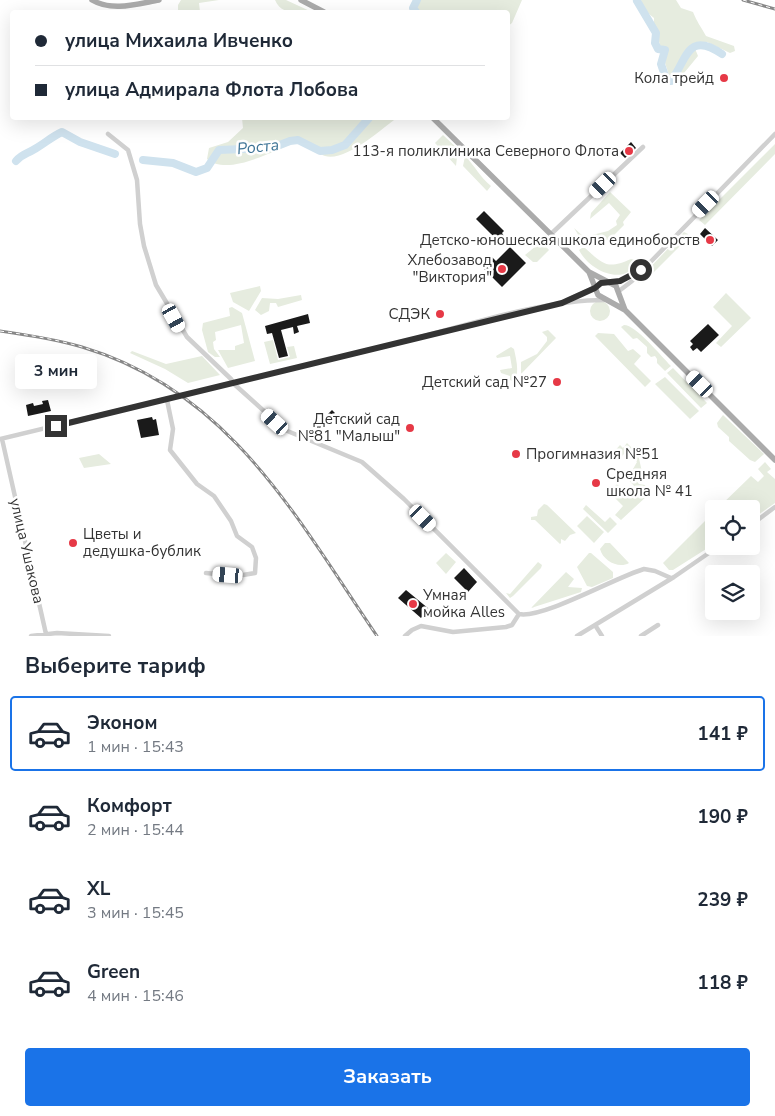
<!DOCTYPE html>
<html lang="ru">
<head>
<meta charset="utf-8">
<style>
	:root { --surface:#fff; --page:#f6f6f7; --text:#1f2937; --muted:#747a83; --line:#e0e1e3; --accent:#1a73e8 }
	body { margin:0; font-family:"Nunito Sans",sans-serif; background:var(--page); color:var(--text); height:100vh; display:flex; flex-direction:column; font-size:19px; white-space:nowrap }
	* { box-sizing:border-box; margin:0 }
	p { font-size:16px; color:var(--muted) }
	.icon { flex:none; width:28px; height:28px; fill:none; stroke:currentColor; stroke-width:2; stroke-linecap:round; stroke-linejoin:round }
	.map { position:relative; height:636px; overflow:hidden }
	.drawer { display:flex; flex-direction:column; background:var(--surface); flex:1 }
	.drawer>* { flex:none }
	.guide { position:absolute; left:10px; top:10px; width:500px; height:110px; border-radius:5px; box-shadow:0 5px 20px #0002; display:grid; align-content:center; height:110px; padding:0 25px; background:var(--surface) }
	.controls { position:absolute; left:705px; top:500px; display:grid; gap:10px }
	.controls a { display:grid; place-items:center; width:55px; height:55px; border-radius:5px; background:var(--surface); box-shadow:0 5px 20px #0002; font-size:25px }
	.end { position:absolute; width:22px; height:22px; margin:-11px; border:6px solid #333; background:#fff; box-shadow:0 0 0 2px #fff }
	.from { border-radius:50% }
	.bubble { position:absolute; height:35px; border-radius:5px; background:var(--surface); box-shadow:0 5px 20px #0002; font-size:16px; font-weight:700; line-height:35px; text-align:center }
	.car { position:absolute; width:15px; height:30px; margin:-15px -8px; border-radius:6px; box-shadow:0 0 4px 1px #0007; background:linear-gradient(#fff 24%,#345 0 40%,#fff 0 76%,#345 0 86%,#fff 0) }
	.guide b { display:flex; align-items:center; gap:18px; height:48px; font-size:19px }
	.guide b+b { border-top:1px solid var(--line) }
	.guide i { width:12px; height:12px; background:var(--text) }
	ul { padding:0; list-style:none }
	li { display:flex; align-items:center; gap:15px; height:75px; margin:0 10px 8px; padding:0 15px; border:2px solid transparent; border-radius:5px }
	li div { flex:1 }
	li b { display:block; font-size:19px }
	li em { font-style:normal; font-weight:700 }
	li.active { border-color:var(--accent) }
	li>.icon { width:45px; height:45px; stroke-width:1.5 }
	h2 { padding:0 25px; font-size:22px; line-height:60px }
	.primary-button { display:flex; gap:10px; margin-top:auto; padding:10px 25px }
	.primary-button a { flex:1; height:58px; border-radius:5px; background:var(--accent); color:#fff; font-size:20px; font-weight:700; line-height:58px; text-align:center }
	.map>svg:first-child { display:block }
</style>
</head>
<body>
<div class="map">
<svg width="775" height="636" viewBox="0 0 775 636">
	<rect width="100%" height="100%" fill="#fff"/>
	<path fill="#e6ecdf" d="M181,0h38l-20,3 1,9h-22v-7z
		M275,0h11l26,12c-14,1 -31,3 -37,-12z
		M421,0h101l-10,23 -4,3v-14h-96z
		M641,0h35l5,8 12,4c4,10 8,15 13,24l28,10 1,5 -5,2 -23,-11h-10l-3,4 4,10 -23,28 -3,-9 -2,3 -5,-15 3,-15 -8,-1 -2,-12 -4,-8v-9l-10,-8z
		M242,118h155c-16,11 -51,44 -72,38 -9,-3 -19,-10 -28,-14 -23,8 -69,35 -90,17l2,-11 19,-6 15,-14z
		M443,135l15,14 -2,17 -21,-23z
		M775,144v10l-70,71 -6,-5z
		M465,156c10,10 15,21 26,30l-4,5 -24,-25z
		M610,192l21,20 -8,10 1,3 -15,15 -27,1 -8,-13 10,9 24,-6 9,-6 -1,-4 4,-6 -11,-12 -19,16 1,-6z
		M684,232l4,2 1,3 -46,46h-5v-3z
		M527,235l9,1 13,14 -12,12h-4l-8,-7 11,-9 -6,-6 -7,3 4,-5z
		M582,248h3c18,16 22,22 46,11l4,1 1,4c-14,23 -48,5 -57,-14z
		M260,286l1,5 -12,20 -16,-9 -3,-9z
		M726,293l25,25 -30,29 -5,-4 16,-17 -19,-19z
		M301,295l1,5 -24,7 -2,-4h-6l-1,8 -8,4 -6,-5 7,-12 16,1z
		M590 311a10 10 0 1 1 20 0a10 10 0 1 1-20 0Z
		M232,307l10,6 13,48 -27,7 -10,-18h17v-4l9,-3 -3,-18 -26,7 1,8 -3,2 1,7 6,8h-5l-7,-5 -6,-22 1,-7 27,-7 -1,-8z
		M624,325c12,0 37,31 47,41l-6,5 -8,-8v-4l-2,-3 -4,1 -4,-4v-6l-10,-9 -4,1 -12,-12z
		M548,330l8,8 -35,36v-12l16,-8 10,-13v-4l-5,-5z
		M598,333l16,1 14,17 5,-2 8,7 -7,8 17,17 -6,6 -50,-51z
		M273,340l5,20 12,-3 -3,-10 7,-1 3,12 -27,6 -6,-22z
		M511,347l3,2c2,10 6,23 0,33l-4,-2v-4l-9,-3 -1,-3 12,-2 -2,-12 -13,2 -1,-2z
		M132,351l34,13 36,-8 18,19 -32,8 -23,-14 -35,-16z
		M673,368l34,35 -6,5 -34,-35z
		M665,377l34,34 -9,8 -35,-35z
		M723,415l41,39 -9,8 -5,-2 -21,-19v-4l-11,-10 -1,-4z
		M627,443l11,11 6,27c-8,-1 -9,-4 -11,-12l4,-7 -10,-11 -8,8 -7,-5 8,-9 3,3z
		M99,454l12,10 -27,4 -5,-10z
		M765,462l6,7 -4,3 8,7v24l-24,17v-11h-34l34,-33 7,6 6,-6 -6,-7z
		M627,470l12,14 6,1 2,11 -26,24 -6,-5 8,-9 -14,-14 8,-8 11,11 8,-7 -13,-14z
		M544,504l3,1 29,28 -6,2 -5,6 -4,-2v4l-1,1 -25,-24h-4v-3l6,-1 1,-6z
		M586,505l19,17 5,-5 7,7 -9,9 -25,-24z
		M714,512v32l-41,26h-4l-6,-7z
		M587,516l17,16 -10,11 -17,-17z
		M605,543h5l19,20c-10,6 -26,-2 -29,-14z
		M446,553l10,9 -10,12 -10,-11z
		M589,553h2l22,19v6l-21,9 -5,-1 -10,-19z
		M538,562l4,3 -1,3 -28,28 -3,2 -4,-5 4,1z
		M566,572l8,7 -6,8 14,1 -1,4 -50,16z"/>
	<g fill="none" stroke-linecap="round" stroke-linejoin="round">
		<path stroke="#cfe2ee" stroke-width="8" d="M637,1l19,32 -1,10 3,6 7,1 -4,14 5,15 5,2c16,-21 16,-51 51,-27
			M416,12l-3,-4 4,-8
			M143,160l30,3 23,9 11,-4 12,-18 53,-2 18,-7 8,-1 22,11 12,-1 13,-5 24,-27
			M16,161c6,-7 10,-7 17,-11 11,-6 18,-13 29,-18l18,10 35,12"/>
	</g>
	<path fill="#1a1a1a" d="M631,142l5,6 -11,10 -5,-5z
		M484,211l20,20 -2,2 2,3 -2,2 -3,-2 -3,3 -20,-20z
		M705,228l13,12 -6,6 -12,-12z
		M510,247l16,16 -24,24 -21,-21 10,-10 5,5z
		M308,314l2,9 -13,3 2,6 -5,2 -1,-7 -12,3 7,26 -9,2 -7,-25 -5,1 -2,-8z
		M708,324l11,11 -18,17 -4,-4 -4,3 -3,-4 3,-3 -3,-3z
		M48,400l3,11 -23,5 -2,-11 7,-2 1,3 9,-2 -1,-3z
		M332,410l3,3 -23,23 -3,-3z
		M152,417l1,3 3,-1 3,16 -18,3 -4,-18z
		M464,568l13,14 -9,10 -14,-14z
		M406,590l23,19 -8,9 -23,-20z"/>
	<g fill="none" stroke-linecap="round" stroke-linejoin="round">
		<path stroke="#d0d0d0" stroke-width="4.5" d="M108,134l20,16 9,30 3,44 4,22 12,39 31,52 44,42 3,5 51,46 77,32 42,37 115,115c24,5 97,-37 125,-45l11,2 16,7
			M551,234l92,-87
			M610,282l10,-1 18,-9
			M619,291l13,-10 143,-147
			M567,300l29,-13
			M167,400l6,29 -3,21 27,34 17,12 17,25 6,15 15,11 4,11 -1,15 -18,3 -31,-3
			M0,439c132,-31 263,-63 394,-95 65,-16 144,-44 211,-44
			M2,439l44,195
			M751,525l24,-18
			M595,625l7,11
			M31,636l26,-3 52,3
			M405,636l7,-6 9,-4 32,6 53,-5 6,-2 7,-11
			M577,636l97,-59 45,-31
			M641,636l17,-11"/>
		<path stroke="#ababab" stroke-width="5.5" d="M92,0c20,12 45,4 67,0
			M301,0l23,12
			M433,118l156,154 27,14 9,24
			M589,272l9,23 27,15 150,150"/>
		<g stroke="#888" stroke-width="3">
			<path id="rail" d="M743,0l32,9
				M0,331c28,4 55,8 82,16 148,44 214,170 295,289"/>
		</g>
		<use href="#rail" stroke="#fff" stroke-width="1" stroke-dasharray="4" stroke-linecap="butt"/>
	</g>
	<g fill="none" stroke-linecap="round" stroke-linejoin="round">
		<path stroke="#333" stroke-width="6" d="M56,426l506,-123 33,-15 6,-5 19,-2 21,-11"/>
	</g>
	<g fill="#e63946" stroke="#fff" stroke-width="2">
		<circle cx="724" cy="78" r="5"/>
		<circle cx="629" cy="151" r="5"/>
		<circle cx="710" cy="240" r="5"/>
		<circle cx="502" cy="269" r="5"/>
		<circle cx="440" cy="314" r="5"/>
		<circle cx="557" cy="382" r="5"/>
		<circle cx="410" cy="428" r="5"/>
		<circle cx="516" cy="454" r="5"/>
		<circle cx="596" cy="483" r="5"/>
		<circle cx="73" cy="543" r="5"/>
		<circle cx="413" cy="604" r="5"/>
	</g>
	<g text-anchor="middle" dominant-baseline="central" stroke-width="5" stroke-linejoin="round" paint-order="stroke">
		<g font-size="15" fill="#333" stroke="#fff" text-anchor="end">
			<text x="714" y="78">Кола трейд</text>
			<text x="619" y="151">113-я поликлиника Северного Флота</text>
			<text x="700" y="240">Детско-юношеская школа единоборств</text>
			<text x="492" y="260">Хлебозавод<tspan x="492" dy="17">"Виктория"</tspan></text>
			<text x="430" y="314">СДЭК</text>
			<text x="547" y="382">Детский сад №27</text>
			<text x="400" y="419">Детский сад<tspan x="400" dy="17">№81 "Малыш"</tspan></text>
			<text x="526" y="454" text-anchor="start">Прогимназия №51</text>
			<text x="606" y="474" text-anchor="start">Средняя<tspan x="606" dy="17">школа № 41</tspan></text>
			<text x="83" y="534" text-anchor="start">Цветы и<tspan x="83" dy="17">дедушка-бублик</tspan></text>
			<text x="423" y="595" text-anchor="start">Умная<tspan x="423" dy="17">мойка Alles</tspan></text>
		</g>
		<g font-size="15" fill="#333" stroke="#fff">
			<text transform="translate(27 551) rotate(77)">улица Ушакова</text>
		</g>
		<g font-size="16" font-style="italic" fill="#3f7597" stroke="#fff">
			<text transform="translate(258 147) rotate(-6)">Роста</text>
		</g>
	</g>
</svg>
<div class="controls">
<a><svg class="icon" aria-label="locate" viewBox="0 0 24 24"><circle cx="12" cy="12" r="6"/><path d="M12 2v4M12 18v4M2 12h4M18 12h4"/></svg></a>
<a><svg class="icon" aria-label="layers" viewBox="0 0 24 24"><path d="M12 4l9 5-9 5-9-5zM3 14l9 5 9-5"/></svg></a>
</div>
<i class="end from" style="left:641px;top:270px"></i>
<i class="end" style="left:56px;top:426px"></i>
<div class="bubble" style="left:15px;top:354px;width:82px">3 мин</div>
<i class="car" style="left:603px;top:185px;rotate:226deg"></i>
<i class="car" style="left:706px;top:204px;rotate:225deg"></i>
<i class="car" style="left:174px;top:318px;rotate:151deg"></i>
<i class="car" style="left:700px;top:384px;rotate:315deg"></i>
<i class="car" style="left:275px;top:422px;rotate:312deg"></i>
<i class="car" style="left:423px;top:518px;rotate:135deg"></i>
<i class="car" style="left:228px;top:575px;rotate:275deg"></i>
<div class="guide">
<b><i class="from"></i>улица Михаила Ивченко</b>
<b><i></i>улица Адмирала Флота Лобова</b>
</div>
</div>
<section class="drawer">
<h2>Выберите тариф</h2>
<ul>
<li class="active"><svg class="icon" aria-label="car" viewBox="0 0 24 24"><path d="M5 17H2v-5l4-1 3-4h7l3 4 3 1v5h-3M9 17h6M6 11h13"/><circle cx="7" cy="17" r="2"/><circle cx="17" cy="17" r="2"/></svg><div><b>Эконом</b><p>1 мин · 15:43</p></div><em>141 ₽</em></li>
<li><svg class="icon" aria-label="car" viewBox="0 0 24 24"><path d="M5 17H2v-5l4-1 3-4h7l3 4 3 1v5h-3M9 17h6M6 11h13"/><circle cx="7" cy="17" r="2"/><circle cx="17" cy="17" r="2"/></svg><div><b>Комфорт</b><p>2 мин · 15:44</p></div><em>190 ₽</em></li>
<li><svg class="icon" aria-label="car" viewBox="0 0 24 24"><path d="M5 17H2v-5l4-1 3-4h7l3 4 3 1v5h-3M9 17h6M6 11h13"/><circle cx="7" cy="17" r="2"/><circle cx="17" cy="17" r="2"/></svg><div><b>XL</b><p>3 мин · 15:45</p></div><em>239 ₽</em></li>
<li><svg class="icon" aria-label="car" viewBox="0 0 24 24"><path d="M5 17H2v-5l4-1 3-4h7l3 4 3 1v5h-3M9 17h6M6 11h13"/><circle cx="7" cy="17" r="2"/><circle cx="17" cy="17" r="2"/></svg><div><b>Green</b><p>4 мин · 15:46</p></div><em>118 ₽</em></li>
</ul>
<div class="primary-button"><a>Заказать</a></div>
</section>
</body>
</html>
